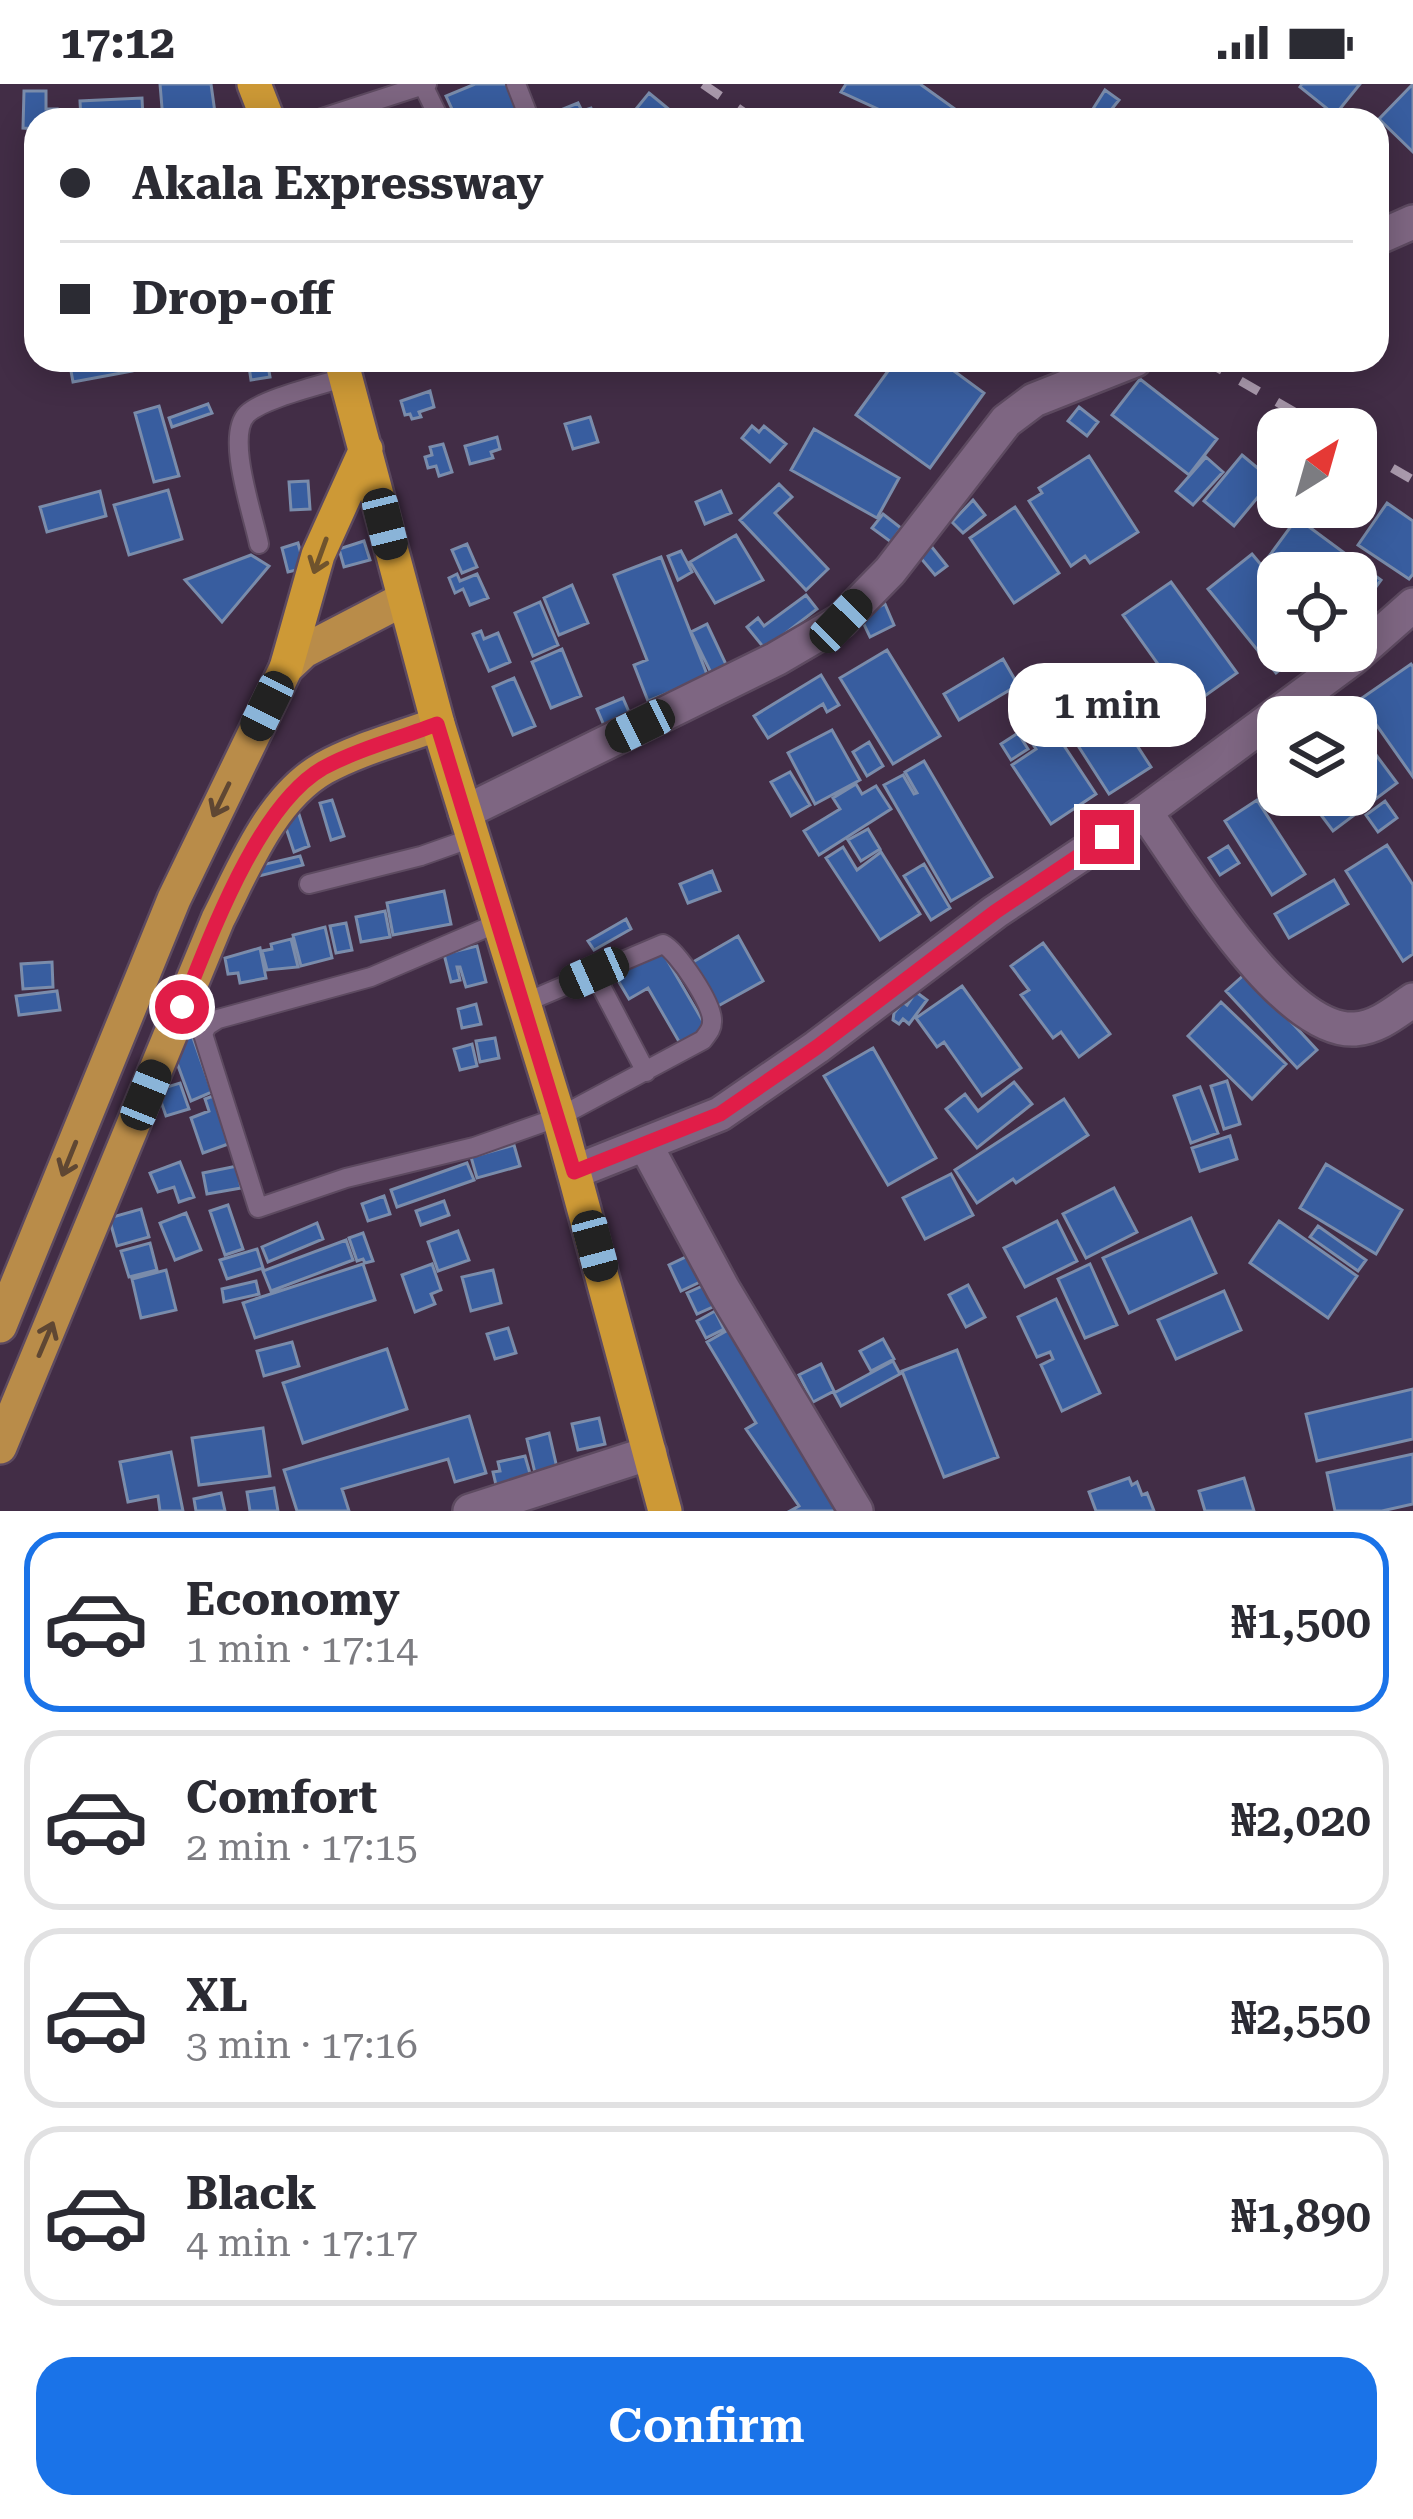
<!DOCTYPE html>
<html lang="en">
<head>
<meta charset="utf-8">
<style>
	:root { --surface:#fff; --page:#f2f2f3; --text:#2b2b33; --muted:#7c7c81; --line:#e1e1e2; --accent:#1a73e8 }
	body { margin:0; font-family:"Roboto Serif",serif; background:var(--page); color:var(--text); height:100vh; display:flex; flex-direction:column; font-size:45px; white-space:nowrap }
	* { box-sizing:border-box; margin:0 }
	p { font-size:39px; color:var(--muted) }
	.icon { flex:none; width:66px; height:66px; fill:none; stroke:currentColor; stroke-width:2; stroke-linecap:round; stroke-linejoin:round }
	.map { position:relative; height:1427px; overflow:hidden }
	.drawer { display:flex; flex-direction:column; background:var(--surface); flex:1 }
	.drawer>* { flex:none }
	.hud { position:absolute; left:24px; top:24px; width:1365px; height:264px; border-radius:36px; box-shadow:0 6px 30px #0003; display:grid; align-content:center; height:264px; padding:0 36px; background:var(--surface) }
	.needle { width:78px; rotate:37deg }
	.controls { position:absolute; left:1257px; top:324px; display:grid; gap:24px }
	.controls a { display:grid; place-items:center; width:120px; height:120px; border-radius:24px; background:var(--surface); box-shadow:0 6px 30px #0003; font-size:60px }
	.end { position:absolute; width:54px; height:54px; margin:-27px; border:15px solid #e11d48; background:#fff; box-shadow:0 0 0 6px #fff }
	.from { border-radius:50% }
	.bubble { position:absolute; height:84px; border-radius:36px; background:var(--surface); box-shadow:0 6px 30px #0003; font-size:39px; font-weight:600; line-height:84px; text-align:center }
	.car { position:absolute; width:36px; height:72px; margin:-36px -18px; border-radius:15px; box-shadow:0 0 9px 3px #0007; background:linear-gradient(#222 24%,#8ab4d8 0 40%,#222 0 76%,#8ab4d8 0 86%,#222 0) }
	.hud b { display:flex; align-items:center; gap:42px; height:114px; font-size:45px }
	.hud b+b { border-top:3px solid var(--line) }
	.hud i { width:30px; height:30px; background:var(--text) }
	ul { padding:21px 0 0; list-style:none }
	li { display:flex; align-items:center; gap:36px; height:180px; margin:0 24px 18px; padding:0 12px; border:6px solid var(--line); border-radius:36px }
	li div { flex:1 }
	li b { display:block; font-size:45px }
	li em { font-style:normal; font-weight:600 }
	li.active { border-color:var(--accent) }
	li>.icon { width:108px; height:108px; stroke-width:1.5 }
	.cta { display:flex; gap:24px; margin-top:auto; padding:24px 36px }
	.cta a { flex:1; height:138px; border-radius:36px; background:var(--accent); color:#fff; font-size:48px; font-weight:600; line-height:138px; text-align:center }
	.status { display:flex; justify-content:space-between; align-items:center; height:84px; padding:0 60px; background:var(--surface); direction:ltr }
	.status svg { height:33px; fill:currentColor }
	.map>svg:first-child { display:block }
</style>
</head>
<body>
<div class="status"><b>17:12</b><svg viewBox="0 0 49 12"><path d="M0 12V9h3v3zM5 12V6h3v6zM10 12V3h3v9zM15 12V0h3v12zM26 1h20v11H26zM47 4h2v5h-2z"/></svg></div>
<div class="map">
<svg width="1413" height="1427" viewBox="0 0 1413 1427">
	<rect width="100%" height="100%" fill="#422d46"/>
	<path fill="#385d9f" stroke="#7a8cab" stroke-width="3" d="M160,0h51l5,36h-53z
		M475,0h33l15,36h-66l-11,-24z
		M846,0h74l35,25 -8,11h-45l-61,-28z
		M1302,0h58l-25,31 -35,-28z
		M1412,1l1,1v66l-34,-33z
		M1105,6l14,10 -16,20 -12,-8z
		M24,7h22v18h11l-1,11h-20v9l-13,-1z
		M649,9l33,27h-55z
		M142,14l1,22h-62l-1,-19z
		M578,19l4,8 9,-3 5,12h-34l-4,-9z
		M69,276h61l2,11 -59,11z
		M248,276h19l3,17 -19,3z
		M896,276h43l45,33 -54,75 -74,-53z
		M1140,295l77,60 -28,36 -77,-60z
		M430,307l4,16 -15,5 2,5 -9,2 -2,-5 -5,1 -4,-14z
		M208,320l4,9 -40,14 -3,-9z
		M159,322l20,70 -25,6 -19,-69z
		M1079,323l19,15 -11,14 -19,-15z
		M590,333l8,25 -25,7 -8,-25z
		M752,342l7,6 5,-6 22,18 -16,18 -28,-24z
		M814,345l85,49 -22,40 -86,-48z
		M497,353l3,12 -9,3 2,6 -23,6 -5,-18z
		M443,360l9,28 -13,4 -3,-10 -8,2 -3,-11 7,-2 -2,-8z
		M1242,371l30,25 -38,46 -30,-25z
		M1089,372l49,76 -48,31 -5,-7 -14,10 -42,-65 13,-8 -3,-5z
		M1206,373l17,15 -30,33 -17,-14z
		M308,397l2,28 -19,1 -2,-28z
		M779,400l13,13 -17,16 53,56 -22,21 -66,-70z
		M168,406l14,49 -53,16 -15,-50z
		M100,407l6,25 -59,16 -7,-25z
		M721,407l10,22 -26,11 -9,-22z
		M973,416l12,15 -22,18 -11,-11z
		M1387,419l26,18v53l-4,5 -51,-34z
		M1015,423l44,66 -45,30 -44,-65z
		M883,430l18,14 -10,14 -19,-14z
		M1297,434l84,62 -25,34v-41h-69l-20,-14z
		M736,451l27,45 -48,23 -25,-41z
		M364,457l6,19 -26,7 -5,-18z
		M298,459l7,25 -17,4 -6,-24z
		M467,460l10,23 -15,6 -10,-23z
		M931,462l16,20 -12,9 -16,-19z
		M681,467l11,21 -14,8 -10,-24z
		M1252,470l26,31v66h25l-27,22 -68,-84z
		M251,471l18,11 -47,56 -37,-42z
		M661,473l47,120 -60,24 -14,-36 13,-5 -33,-85z
		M457,490l3,7 17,-7 11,24 -18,7 -7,-16 -8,4 -6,-15z
		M1171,498l66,91 -56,40 -29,-40 8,-6 -37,-52z
		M572,501l16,38 -29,12 -15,-37z
		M806,511l11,14 -52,40 -18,-22 11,-9 6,8z
		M540,518l18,43 -25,11 -18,-43z
		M885,520l9,21 -24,12 -10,-21z
		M707,540l25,53 -15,8 -26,-53z
		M481,547l3,8 14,-6 12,29 -21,9 -16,-37z
		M562,565l19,47 -30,12 -19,-46z
		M887,566l53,86 -47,28 -53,-86z
		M1003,575l15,26 -59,35 -15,-26z
		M1411,580l2,3v110l-54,-77z
		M821,591l18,30 -12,7 -4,-8 -55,34 -14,-22z
		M514,594l21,48 -22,9 -20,-48z
		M1101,606l50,77 -42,27 -50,-78z
		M623,614l9,21 -26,11 -9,-21z
		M1047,636l49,74 -45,30 -39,-59 24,-16 -10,-15z
		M1356,644l41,55 -64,48 -27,-36h50v-9l9,-7 -9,-12z
		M832,646l28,50 -45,24 -27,-51z
		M1018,649l10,16 -17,11 -10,-16z
		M869,658l14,24 -16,10 -14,-24z
		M924,677l68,116 -41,24 -67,-116 19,-10 11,19 3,-1 -12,-21z
		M790,688l20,33 -19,11 -20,-34z
		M856,700l6,10 14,-8 15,23 -72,46 -15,-24 36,-22 -7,-11z
		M332,716l12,36 -13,4 -11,-37z
		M1257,716l48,74 -33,21 -47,-74z
		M1385,717l12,17 -19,14 -12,-17z
		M297,724l12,38 -15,6 -13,-39z
		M868,745l12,20 -19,12 -13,-21z
		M1387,761l26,40v69l-10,7 -57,-90z
		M1228,762l11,17 -19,12 -11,-17z
		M843,763l14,23 24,-18 39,62 -40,26 -54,-82z
		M300,772l3,9 -52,13 -2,-10z
		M924,780l26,44 -19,12 -27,-44z
		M712,787l8,20 -32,12 -8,-19z
		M1334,796l14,24 -59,34 -14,-24z
		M444,807l7,33 -58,11 -6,-32z
		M385,827l5,26 -29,5 -5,-25z
		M626,835l5,10 -37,21 -6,-9z
		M346,839l6,27 -16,3 -6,-27z
		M325,843l7,31 -31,8 -8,-31z
		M738,852l25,45 -45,25 -25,-44z
		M291,855l7,28 -31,3 -5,-19 10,-2 -1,-5z
		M1043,859l67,91 -31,23 -18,-25 -8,6 -32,-43 8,-5 -18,-24z
		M477,862l9,36 -20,5 -6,-20h-3l3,13 -9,2 -7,-28z
		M659,862l49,84 -27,15 -33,-57 -19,11 -16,-27z
		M260,864l6,30 -26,5 -2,-10 -10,1 -3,-16z
		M52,878l1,25 -30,2 -2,-25z
		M1246,889l71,77 -20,18 -71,-77z
		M962,902l59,82 -39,28 -38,-54 -7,5 -21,-29z
		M57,907l3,19 -41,5 -3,-19z
		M916,908l11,8 -18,24 -6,-5 -4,5 -6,-4 1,-7 9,-11 4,3z
		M1221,918l65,62 -34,35 -64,-63z
		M476,920l5,20 -19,4 -4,-19z
		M192,951l20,57 -21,9 -21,-57z
		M495,954l4,20 -19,4 -4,-21z
		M472,960l5,22 -17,4 -6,-21z
		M873,964l63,110 -48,27 -64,-109z
		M1227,997l13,43 -16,5 -13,-43z
		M1014,998l18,22 -55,44 -31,-39 19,-15 13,17z
		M180,999l9,26 -23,7 -9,-26z
		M1200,1003l18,46 -27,10 -17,-47z
		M213,1012l18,47 -28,10 -12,-35 18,-7 -4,-12z
		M1064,1015l24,36 -72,48 -3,-4 -36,24 -22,-33z
		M1230,1052l7,23 -37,12 -8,-23z
		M514,1061l6,21 -43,12 -6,-21z
		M180,1078l14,35 -15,5 -5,-15 -16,5 -8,-19z
		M467,1079l7,17 -77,27 -6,-17z
		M1326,1080l76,46 -26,44 -76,-46z
		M237,1082l4,22 -34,6 -4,-21z
		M951,1090l22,41 -48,24 -22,-41z
		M1114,1104l23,44 -51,26 -23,-44z
		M384,1112l6,18 -22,7 -6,-17z
		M444,1117l5,14 -28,10 -5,-14z
		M228,1121l15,44 -18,6 -15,-44z
		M141,1125l8,28 -32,9 -8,-28z
		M186,1129l15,37 -26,10 -15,-37z
		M1191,1134l25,55 -87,40 -26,-55z
		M1057,1137l20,40 -52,26 -21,-39z
		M1279,1137l78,55 -29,42 -78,-55z
		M317,1139l6,16 -55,23 -6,-15z
		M1318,1142l48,34 -8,11 -48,-34z
		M458,1147l11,29 -31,11 -10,-29z
		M363,1149l10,28 -8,2 -2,-4 -6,2 -8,-23z
		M346,1156l7,20 -82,31 -8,-20z
		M150,1159l7,27 -28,7 -8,-26z
		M257,1165l6,19 -36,11 -7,-19z
		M690,1171l12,26 -21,10 -12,-26z
		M363,1180l12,36 -120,38 -12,-35z
		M432,1180l9,26 -10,4 4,10 -20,8 -13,-37z
		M1090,1180l27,61 -32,13 -27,-59z
		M166,1186l10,40 -35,8 -9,-39z
		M493,1186l8,33 -30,8 -9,-34z
		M256,1197l3,13 -35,8 -2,-13z
		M709,1199l17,18 -29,13 -10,-21z
		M968,1201l17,32 -19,10 -17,-32z
		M1224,1207l17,39 -65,29 -18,-39z
		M1056,1215l44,94 -38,18 -21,-46 12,-6 -3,-7 -13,5 -19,-40z
		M715,1227l9,18 -18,9 -9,-17z
		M735,1242l112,185h-57l9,-5 -53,-77 10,-6 -49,-81z
		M508,1244l8,25 -21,6 -8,-25z
		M883,1255l11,20 -23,12 -11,-20z
		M292,1258l7,24 -35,10 -7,-25z
		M387,1265l20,60 -104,34 -20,-60z
		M957,1266l41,107 -54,20 -42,-106z
		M893,1277l7,13 -59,32 -7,-13z
		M821,1280l13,27 -21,11 -14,-27z
		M1413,1305v50l-96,22 -11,-47z
		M469,1332l17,57 -31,9 -7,-23 -106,30 7,22h-52l-13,-41z
		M599,1334l6,26 -27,6 -6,-26z
		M263,1344l7,48 -71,9 -7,-47z
		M549,1349l8,35 -22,5 -8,-34z
		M171,1368l12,59h-23l-2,-15 -30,6 -8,-40z
		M1413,1370v50l-31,7h-47l-8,-38z
		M525,1372l6,21 -35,8 -3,-13 7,-1 -2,-9z
		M1129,1394l3,7 5,-3 5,13 5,-2 7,18h-58l-7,-19z
		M1244,1394l10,33h-49l-6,-20z
		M274,1404l4,23h-28l-3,-19z
		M221,1409l4,18h-29l-2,-12z"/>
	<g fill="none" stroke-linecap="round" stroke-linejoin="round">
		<g stroke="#5d4a60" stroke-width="22">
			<path id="service" d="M516,0l14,36
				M423,1l17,35
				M316,36l111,-36
				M259,460c-6,-30 -34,-108 -12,-130 17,-16 75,-29 99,-37
				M309,800l112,-28 51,-18
				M500,838l-129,55 -153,42 -11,7 -4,8 55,174 88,-30 128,-31 85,-30 144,-77c4,-6 9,-10 9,-18 2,-17 -35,-71 -49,-78l-139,59
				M594,889l52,99"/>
		</g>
		<g stroke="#5d4a60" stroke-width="38">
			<path id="minor" d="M1377,154l36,-16
				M465,728l311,-153 65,-38 49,-50 116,-150 28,-21 101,-40
				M1145,728c40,55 138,222 210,217 23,-2 39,-16 58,-29
				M646,1062l77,143 133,222
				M574,1088l146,-58 97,-67 178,-135 150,-100 208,-154 60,-53
				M470,1427l180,-58"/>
		</g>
		<g stroke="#5d4a60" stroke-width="38">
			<path id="primary" d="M0,1242l174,-427 112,-231 18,-17 100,-52
				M0,1363l218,-528c26,-51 53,-121 106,-151 34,-19 77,-30 114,-44"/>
		</g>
		<g stroke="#5d4a60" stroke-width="38">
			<path id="trunk" d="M254,0l14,36
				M341,276l97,364 121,393 106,394
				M286,584l32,-113 48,-106"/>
		</g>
		<use href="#service" stroke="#7e6682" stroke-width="18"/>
		<use href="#minor" stroke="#7e6682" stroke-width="33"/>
		<use href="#primary" stroke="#b98c49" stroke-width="33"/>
		<use href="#trunk" stroke="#cd9936" stroke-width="33"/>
		<path stroke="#a999ac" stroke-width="9" stroke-dasharray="21 21" stroke-linecap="butt" d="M703,0l52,36
			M1204,276l120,69
			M1356,363l57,33"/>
	</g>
	<defs><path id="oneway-shaft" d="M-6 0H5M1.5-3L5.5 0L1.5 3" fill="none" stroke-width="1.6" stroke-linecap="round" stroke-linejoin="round" transform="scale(3)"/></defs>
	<use stroke="#6f532d" href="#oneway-shaft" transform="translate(320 472) rotate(110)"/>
	<g stroke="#5f4733">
		<use href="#oneway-shaft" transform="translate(221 716) rotate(116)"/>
		<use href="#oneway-shaft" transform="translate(69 1075) rotate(112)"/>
		<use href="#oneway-shaft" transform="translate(46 1255) rotate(-67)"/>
	</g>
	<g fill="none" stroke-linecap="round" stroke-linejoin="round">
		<path stroke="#e11d48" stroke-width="15" d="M182,923c28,-69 75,-201 141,-239 35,-19 78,-30 114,-44l137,448 146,-58 97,-67 178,-135 112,-75"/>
	</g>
</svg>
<div class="controls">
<a><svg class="needle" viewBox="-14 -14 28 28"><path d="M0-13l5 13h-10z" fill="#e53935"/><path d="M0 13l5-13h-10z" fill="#7c7c81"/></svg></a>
<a><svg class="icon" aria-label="locate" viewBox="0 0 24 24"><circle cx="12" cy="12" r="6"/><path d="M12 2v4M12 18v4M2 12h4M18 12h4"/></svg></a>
<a><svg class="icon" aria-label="layers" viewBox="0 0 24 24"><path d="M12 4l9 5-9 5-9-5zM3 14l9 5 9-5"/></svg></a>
</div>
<i class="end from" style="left:182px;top:923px"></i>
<i class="end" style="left:1107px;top:753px"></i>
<div class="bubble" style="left:1008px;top:579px;width:198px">1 min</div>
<i class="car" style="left:385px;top:440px;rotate:166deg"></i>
<i class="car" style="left:841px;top:537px;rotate:44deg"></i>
<i class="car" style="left:267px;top:622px;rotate:206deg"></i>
<i class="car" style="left:640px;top:642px;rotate:244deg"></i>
<i class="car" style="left:594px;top:889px;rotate:246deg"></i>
<i class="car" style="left:146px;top:1011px;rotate:22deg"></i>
<i class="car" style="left:595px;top:1162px;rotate:165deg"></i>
<div class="hud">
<b><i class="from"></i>Akala Expressway</b>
<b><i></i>Drop-off</b>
</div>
</div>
<section class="drawer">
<ul>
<li class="active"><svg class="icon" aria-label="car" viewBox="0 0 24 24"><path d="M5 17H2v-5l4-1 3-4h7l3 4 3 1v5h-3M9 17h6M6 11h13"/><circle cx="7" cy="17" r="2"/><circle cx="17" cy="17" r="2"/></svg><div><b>Economy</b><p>1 min · 17:14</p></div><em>₦1,500</em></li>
<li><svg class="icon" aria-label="car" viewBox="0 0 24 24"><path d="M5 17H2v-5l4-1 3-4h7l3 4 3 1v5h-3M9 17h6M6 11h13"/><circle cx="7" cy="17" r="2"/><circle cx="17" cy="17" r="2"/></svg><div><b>Comfort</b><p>2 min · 17:15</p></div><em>₦2,020</em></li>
<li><svg class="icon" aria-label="car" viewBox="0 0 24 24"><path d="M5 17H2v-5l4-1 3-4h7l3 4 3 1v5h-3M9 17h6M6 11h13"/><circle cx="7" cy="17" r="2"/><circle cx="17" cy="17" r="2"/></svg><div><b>XL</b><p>3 min · 17:16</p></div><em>₦2,550</em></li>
<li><svg class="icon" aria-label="car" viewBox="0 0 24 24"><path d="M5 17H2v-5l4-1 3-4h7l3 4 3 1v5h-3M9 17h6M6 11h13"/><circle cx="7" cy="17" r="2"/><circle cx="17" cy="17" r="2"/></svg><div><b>Black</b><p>4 min · 17:17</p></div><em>₦1,890</em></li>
</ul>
<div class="cta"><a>Confirm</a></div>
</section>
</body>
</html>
